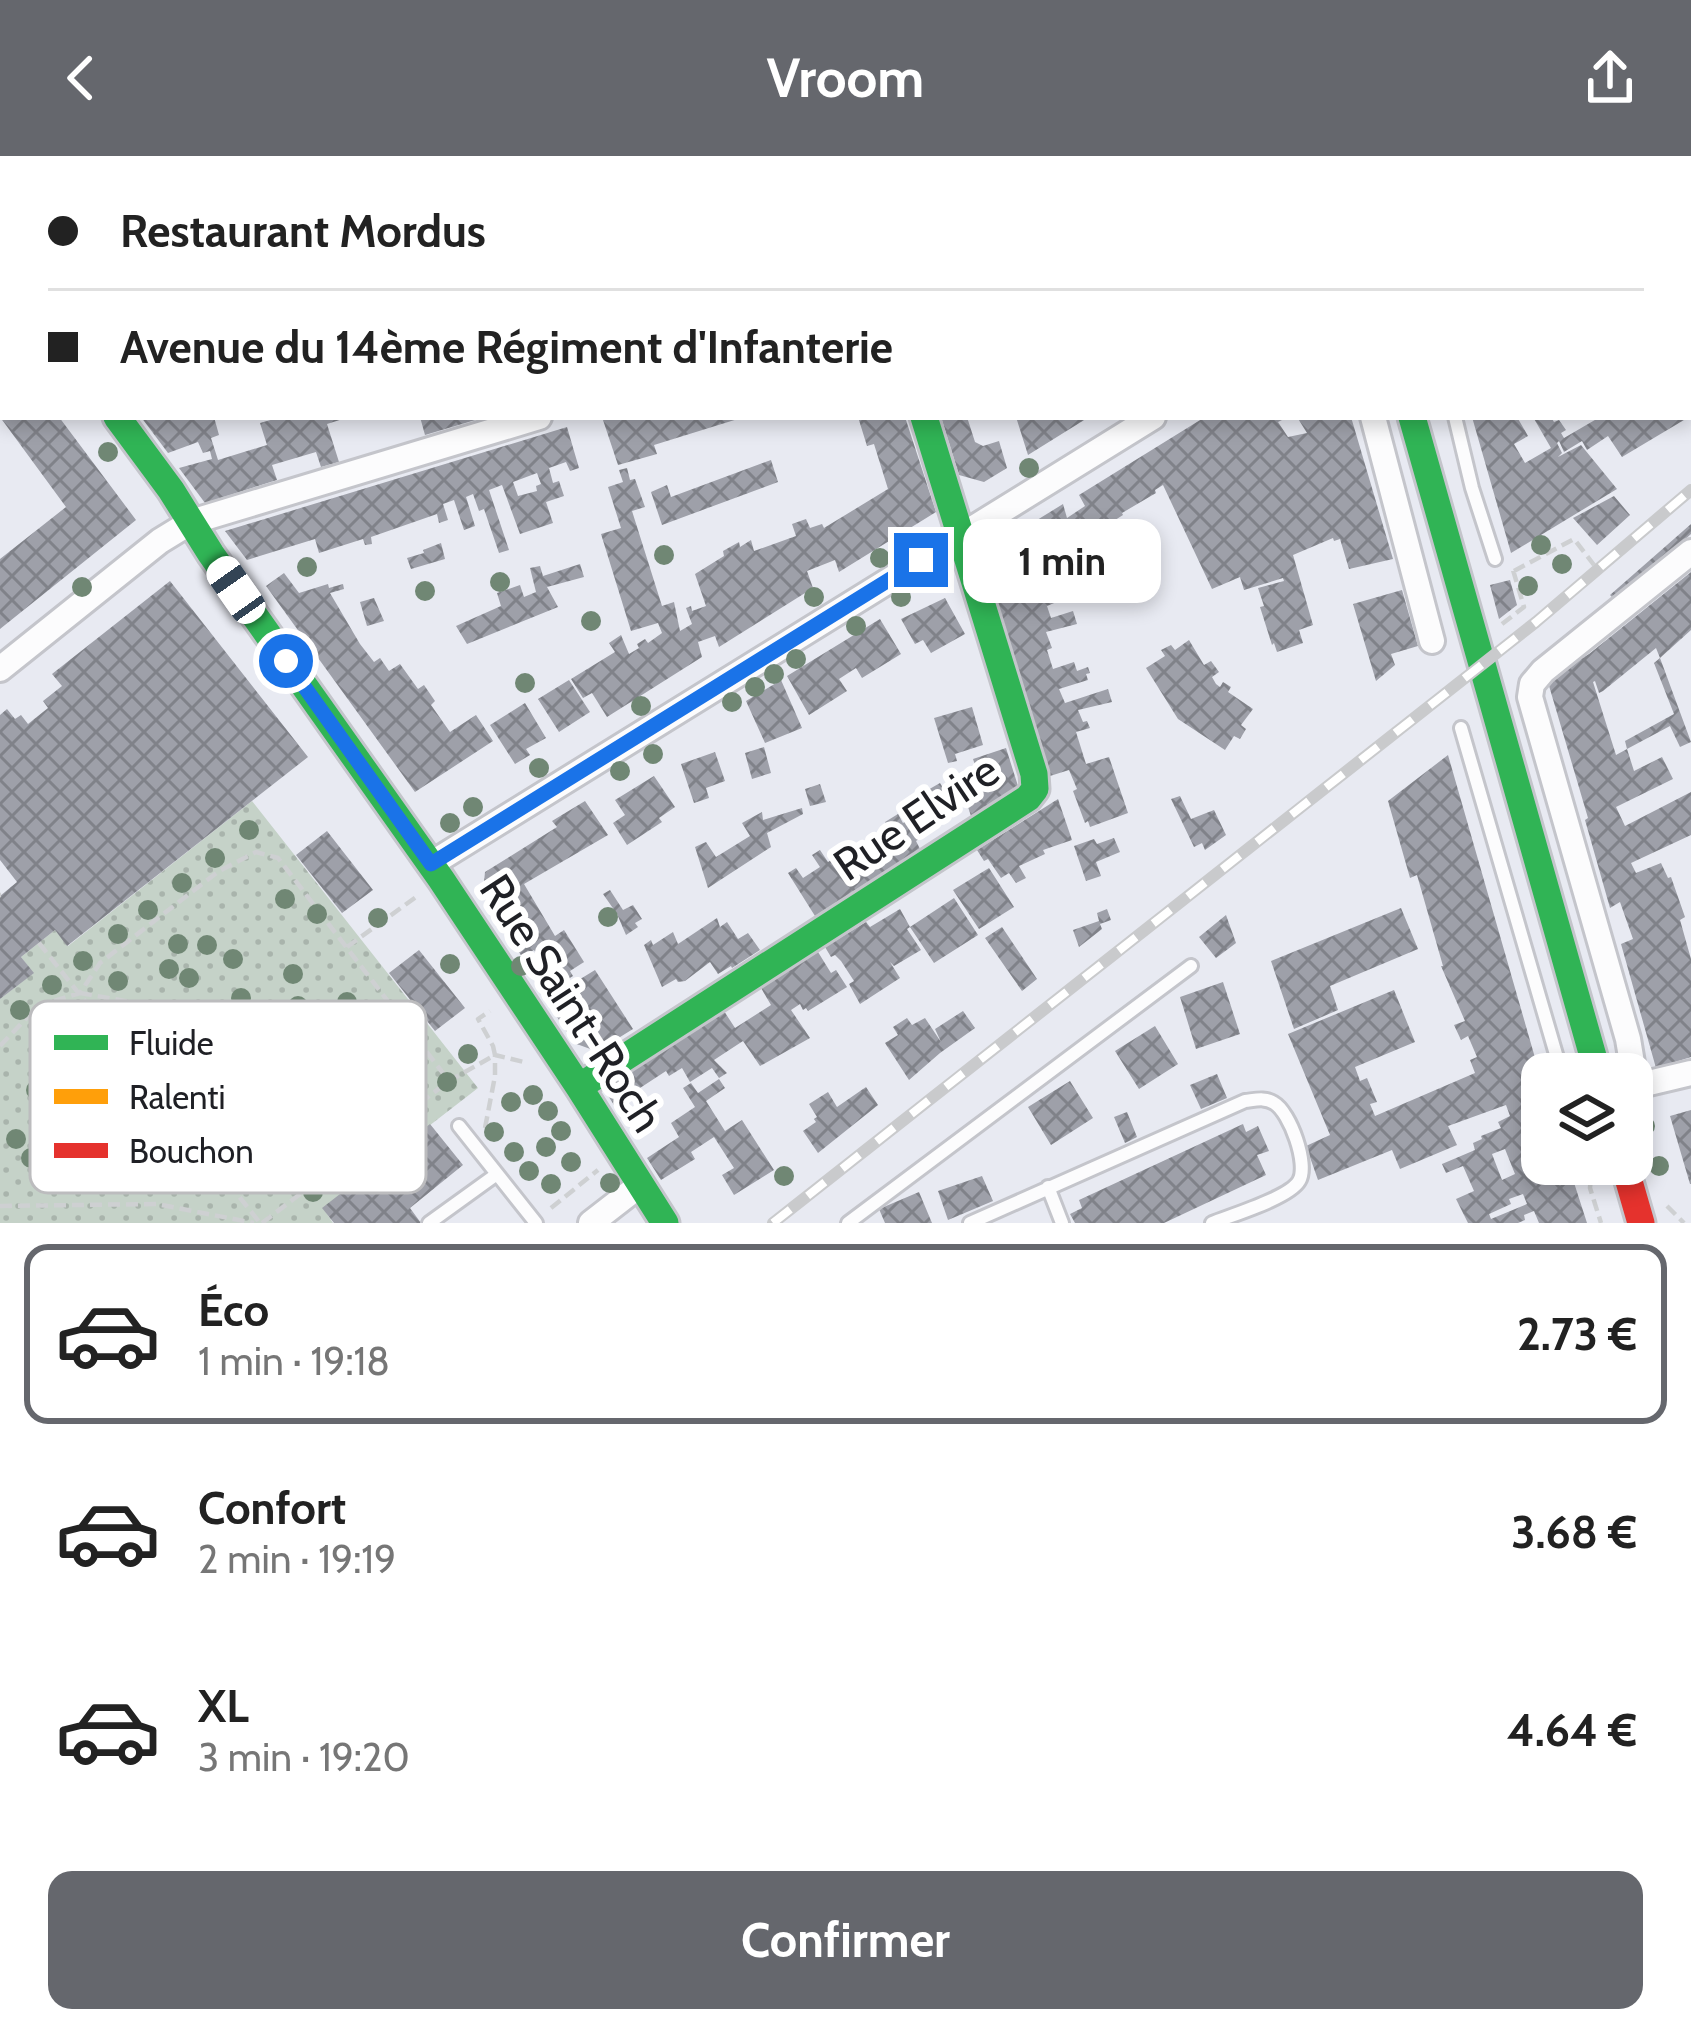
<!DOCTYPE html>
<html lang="fr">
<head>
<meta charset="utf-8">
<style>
	:root { --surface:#fff; --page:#f6f6f6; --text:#222; --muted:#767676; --line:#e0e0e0; --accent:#65676d }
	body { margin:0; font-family:Cabin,sans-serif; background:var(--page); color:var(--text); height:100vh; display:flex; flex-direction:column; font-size:45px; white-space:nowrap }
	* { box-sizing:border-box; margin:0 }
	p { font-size:39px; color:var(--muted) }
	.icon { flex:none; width:66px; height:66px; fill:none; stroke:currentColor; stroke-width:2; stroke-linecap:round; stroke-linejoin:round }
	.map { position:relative; height:1067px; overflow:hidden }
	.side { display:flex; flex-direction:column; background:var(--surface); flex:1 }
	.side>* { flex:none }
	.top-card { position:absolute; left:0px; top:0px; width:1692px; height:264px; box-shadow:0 6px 18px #0003; display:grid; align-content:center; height:264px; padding:0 48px; background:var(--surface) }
	.controls { position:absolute; left:1521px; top:897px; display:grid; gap:24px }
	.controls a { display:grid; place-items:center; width:132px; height:132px; border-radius:24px; background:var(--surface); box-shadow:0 6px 18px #0003; font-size:60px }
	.end { position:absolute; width:54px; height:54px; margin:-27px; border:15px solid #1a73e8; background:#fff; box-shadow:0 0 0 6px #fff }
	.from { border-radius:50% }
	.bubble { position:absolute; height:84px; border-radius:24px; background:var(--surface); box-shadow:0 6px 18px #0003; font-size:39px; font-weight:700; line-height:84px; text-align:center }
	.car { position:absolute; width:36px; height:72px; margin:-36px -18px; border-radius:15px; box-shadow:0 0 9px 3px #0007; background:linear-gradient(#fff 24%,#345 0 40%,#fff 0 76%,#345 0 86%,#fff 0) }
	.top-card b { display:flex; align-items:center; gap:42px; height:114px; font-size:45px }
	.top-card b+b { border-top:3px solid var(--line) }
	.top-card i { width:30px; height:30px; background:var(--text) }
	ul { padding:21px 0 0; list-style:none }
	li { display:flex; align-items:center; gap:36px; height:180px; margin:0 24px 18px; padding:0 24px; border:6px solid transparent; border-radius:24px }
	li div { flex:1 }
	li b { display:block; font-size:45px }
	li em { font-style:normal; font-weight:700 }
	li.selected { border-color:var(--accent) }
	li>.icon { width:108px; height:108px; stroke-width:1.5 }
	.primary-button { display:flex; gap:24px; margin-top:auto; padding:24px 48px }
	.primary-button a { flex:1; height:138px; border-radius:24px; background:var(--accent); color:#fff; font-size:48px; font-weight:700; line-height:138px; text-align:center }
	header { display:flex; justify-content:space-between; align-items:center; height:156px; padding:0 48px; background:var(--accent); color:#fff; font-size:54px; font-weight:700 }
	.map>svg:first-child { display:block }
</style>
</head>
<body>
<header><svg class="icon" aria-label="back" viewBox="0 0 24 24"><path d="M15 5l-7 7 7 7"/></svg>Vroom<svg class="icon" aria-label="share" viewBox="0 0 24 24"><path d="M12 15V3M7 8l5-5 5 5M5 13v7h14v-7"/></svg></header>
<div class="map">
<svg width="1691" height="1067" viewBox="0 0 1691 1067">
	<defs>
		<pattern id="garden-dots" width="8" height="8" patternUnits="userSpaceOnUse" patternTransform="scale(3)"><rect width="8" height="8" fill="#c5d2c8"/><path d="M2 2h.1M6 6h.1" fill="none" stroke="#a9b4ac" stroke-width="1.8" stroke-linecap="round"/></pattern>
		<pattern id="building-cross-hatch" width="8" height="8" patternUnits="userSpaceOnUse" patternTransform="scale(3)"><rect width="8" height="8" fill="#9ea0a9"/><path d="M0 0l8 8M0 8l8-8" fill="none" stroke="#808289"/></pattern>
	</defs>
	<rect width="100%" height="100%" fill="#e8eaf2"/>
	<path fill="url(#garden-dots)" d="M252,645l226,287 -155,120 10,15h-333v-224l33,-26 -12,-16 34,-27 13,16z"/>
	<path fill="url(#building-cross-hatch)" fill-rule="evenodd" d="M0,261h59l77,103 -136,109v-70l66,-52z
		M141,261h73l5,18 -8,3 7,22 49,-15 -7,-22 21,-6 65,1 -19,6 12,38 -18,5 -5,-15 -44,13 5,15 -72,23 -26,-35 33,-9 -2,-8 -7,2 -5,-11 -30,11z
		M420,261h62v1l-57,17z
		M602,261h138l1,1 -87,27 3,9 -39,11z
		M858,261h47l31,95 -97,60 -4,-12 -28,11 6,17 -94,59 -4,-11 -17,6 4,15 -95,60 -15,-24 -9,5 -12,-19 44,-27 -6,-9 12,-8 8,19 10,-6 -2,-4 8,-5 3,4 14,-10 -4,-10 -27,8 -30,-97 20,-6 -13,-41 15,-5 -4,-12 8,-2 3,12 5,-1 10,28 -13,4 30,95 12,-4 6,29 12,-7 -6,-16 5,-2 1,5 14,-5 -11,-32 29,-18 -1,-5 16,-9 1,5 11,-7 3,11 42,-15 -4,-12 14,-5 4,9 12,-4 2,4 64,-39 -14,-45 -7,2z
		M941,261h26l8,25 8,4 16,-5 8,27 -23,14 -25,-7z
		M1016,261h73l-61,38z
		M1205,261h83l-10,5 10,15 19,-4 -10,-16h54l42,142 -44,10 -9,-30 -6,2 -1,-3 -40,17 20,70 -14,5 4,13 -26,9 -3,-9 -2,2 -12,-38 4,-1 -6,-18 26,-7 -1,-3 -39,12 -4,-13 -28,12 -49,-104 -8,5 1,3 -34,20 1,2 -47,30 2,5 -52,17 5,15 4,-1 6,15 14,-4 4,9 -12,5 4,12 22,-7 4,13 -31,8 6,16 -5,2 6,19 21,-7 3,9 11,-4 2,6 -4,1 2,6 -29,9 6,14 43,-14 4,13 -34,8 5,12 4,-1 3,7 -14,4 10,32 23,-7 19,56 -38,14 -2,-6 -3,2 -12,-32 4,-2 -8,-19 -19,6 -68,-222 81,-50 4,14 18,-12 -6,-11z
		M1472,261h45l11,19 -14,8 11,19 26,-15 -18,-31h18l3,5 5,-2 7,10 -5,3 3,5 36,-21 6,3 5,-3h78l-67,40 -14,-21 -21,14 -5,-9 -18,11 -5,-11 -2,2 5,10 -4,4 23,-12 36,44 -106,64z
		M567,271l12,41 -9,3 -4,-9 -17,6 4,15 6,-2 5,15 -18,6 7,21 -33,11 -18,-49 -13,5 20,60 -10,3 -15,-44 -5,2 -6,-17 -7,3 9,29 -11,4 -10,-30 -11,4 5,16 -9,3 -2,-9 -66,23 1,7 -7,1 -2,-6 -44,14 -4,-14 -68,21 -22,-29zM537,317l4,11 -5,2 1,5 -19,5 -5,-14z
		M771,304l7,22 -116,43 -11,-33 16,-7 4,12z
		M1614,340l16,19 -33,30 -24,-27z
		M1691,368v10l-75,67 -6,-6z
		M441,387l4,16 -34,10 -4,-11 17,-5 -1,-3z
		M580,408l4,13 -37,10 11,20 -91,37 -11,-18 45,-20 -4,-13 23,-8 4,12 12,-5 -6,-24 10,-2 3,10z
		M1083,408l5,16 -16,6 -6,-16z
		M1691,416v58l-31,28 -4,-10 -53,43 -4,2 -4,-12 -2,1 23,73 11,-6 7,22 28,-14 11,22 -57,28 9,19 66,-34v43l-60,28 5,10 25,-10 7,15 3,-1 14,40 -5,3 11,39v98l-35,11 -35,-124 12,-5 -13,-37 -10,6 -25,-88 3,-2 -41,-139 42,-25z
		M284,417l15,20 29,-9 1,4 14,-4 1,5 -14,4 30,51 14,18 6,-4 9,13 11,-7 18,25 6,-4 11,16 -4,4 19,27 26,-17 17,26 -78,51 -149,-206z
		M1510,424l7,25 -18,14 -9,-34z
		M170,425l138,176 -241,189 -12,-16 -34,27 13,16 -34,26v-103l17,-14 -17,-22v-145l7,-6 8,10 6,-4 7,9 20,-16 -5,-7 19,-15 -10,-12z
		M1402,434l16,56 -27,8 4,11 -19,16 -23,-77z
		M374,442l10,23 -17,5 -7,-24z
		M945,442l20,36 -34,19 -8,-13 -8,4 -14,-25z
		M880,463l21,35 -39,24 -6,-10 -17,11 8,12 -38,24 -22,-39z
		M1189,484l15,25 7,-4 8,11 -7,5 4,7 4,3 3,-5 8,5 -3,5 25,17 -12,16 5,4 -6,10 -6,-3 -9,14 -47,-31 -32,-51 19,-12 -4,-6 10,-5 4,5z
		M1660,502l31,84 -11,5 -10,-21 -43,23 -2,-8 49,-27 -20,-51z
		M569,524l21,32 -31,20 -21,-33z
		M781,524l21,48 -37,15 -19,-42z
		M525,547l21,35 -20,11 4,6 -15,9 -25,-39z
		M972,551l11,38 -28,9 2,7 -9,2 -14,-45z
		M764,591l7,26 -19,6 -7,-26z
		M1006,592l12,38 -47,30 -9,-27 19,-6 -8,-24z
		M715,596l10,29 -19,7 3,10 -15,5 -13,-39z
		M1448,599l94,327v82h26l19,59h-48l-5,-12 -10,4 1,5 -7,3h-50l-12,-24 18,-8 -11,-25 -17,7 -4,-9 33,-14 -2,-7 9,-4 -1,-3 20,-8 -3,-6 12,-6 -4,-11 -58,21 9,19 -57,24 -8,-19 -74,30 -12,-34 24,-11 -42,-101 106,-44 21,52 -60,25 5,14 7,-3 10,24 -7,2 5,12 100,-43 -5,-13 7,-3 -9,-21 -7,4 -7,-15 11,-4 -24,-55h2l-26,-91 -7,3 -22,-77zM1505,993l10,25 -13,6 -10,-26zM1523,1038l4,10 -36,15 -2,-5 22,-10 -2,-5z
		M654,620l21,31 -16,11 3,4 -35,23 -14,-22 12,-8 -10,-15z
		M940,627l17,28 -29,19 -18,-29 10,-6 -2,-5 6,-4 2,5z
		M820,628l6,18 -16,4 -5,-17z
		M1180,640l11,23 23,-9 12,25 -21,15 -3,-7 -8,4 -23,-48z
		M1058,643l14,41 -29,10 2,4 -26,12 7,12 -10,5 -7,-10 -8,5 -13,-19 -4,2 -7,-11z
		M585,645l23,34 -84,49 31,52 9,-6 20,32 -14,9 3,5 -8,5 -3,-5 -15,9 -9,-17 4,-5 -8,-13 -12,7 -39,-65 2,-20 72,-45 -5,-6z
		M802,652l1,6 -36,19 4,14 -63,41 -13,-41 11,-5 10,15 34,-21 -8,-13 20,-11 1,8z
		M898,658l5,9 13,-8 12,18 -12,8 4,8 -105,67 -27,-43 8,-5 7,10 17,-11 -8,-12 8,-5 8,12 19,-13 11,15 7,-4 -9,-12 33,-20 -4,-6z
		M327,675l46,59 -31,23 -46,-58z
		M1114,682l6,14 -24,10 5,14 -15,5 -12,-35 20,-7 3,5z
		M989,712l25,39 -35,22 -26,-39z
		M610,734l13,20 10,-5 9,14 -7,4 3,4 -12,8 -9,-21 -14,-20z
		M954,742l24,37 -44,28 -24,-36z
		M1401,752l17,41 -88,37 8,24 -44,19 -23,-68z
		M900,753l10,18 -3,2 14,21 -27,16 -4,-4 10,16 -40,26 -11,-20 5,-3 -13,-20 -6,-6 -4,2 -6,-10 41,-25 4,5z
		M1107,753l4,11 -11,4 2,5 -23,18 -6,-17 26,-9 -2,-8z
		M1226,759l10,28 -20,15 -17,-21z
		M717,762l3,9 7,-5 11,17 10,-6 12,17 -28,18 -1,-2 -13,8 -8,-12 -25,19 -7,1 -2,-3 -14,8 -18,-42 7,-5 2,5 20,-13 5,12z
		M1002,771l35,52 -15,12 -37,-53z
		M419,794l46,58 -30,23 -46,-58z
		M818,796l13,21 5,-3 11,17 -39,24 -2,-3 -3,2 -3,-6 -9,6 19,28 -50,28 -17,-25 -29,19 13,13 -8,5 -7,-10 -22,14 -8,-14 -13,8 -3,-5 -52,34 -11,-17 121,-77 11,17 36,-23 -10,-17z
		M595,814l38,59 -29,18 -11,3 -19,-7 -28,-43z
		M1223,826l17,52 -44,15 -16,-52z
		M963,855l12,17 -35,25 -31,27 -24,-37 13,-8 -5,-8 14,-9 5,7 13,-7 16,24 -6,-13z
		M1155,870l23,38 -39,25 -24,-38z
		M1217,918l10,24 -26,11 -11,-24z
		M719,923l6,9 -19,13 19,30 17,-11 32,50 -40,25 -12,-20 12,-7 -20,-31 -23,15 4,7 -34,21 -14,-22 32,-21 -8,-14 24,-16 -12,-19 8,-5 7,10z
		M1070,925l23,37 -42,27 -23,-38z
		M866,931l12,18 -60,48 -15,-22 13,-9 -2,-3 3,-2 -8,-13 19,-12 9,15z
		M1691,954v74h-1l-20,-68z
		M1127,956l10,25 -12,6 -11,-26z
		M430,968l33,41 -53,43 11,15h-87l-12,-15z
		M1243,968l3,8 12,-6 11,25 -12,4 9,20 -102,48h-89l-5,-9 12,-6 -3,-8z
		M982,1020l11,25 -45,19 -10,-29z
		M919,1036l13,31h-47l-6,-14z"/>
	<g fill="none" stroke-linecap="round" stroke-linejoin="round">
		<g stroke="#c4c5cb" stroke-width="18">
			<path id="lane" d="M1455,261l17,71 23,71
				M1461,572l99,340 9,6
				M459,970l77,97
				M1048,1031l14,36
				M429,1067l68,-49
				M848,1067l343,-257
				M970,1067l275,-122c10,-1 20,-4 29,2 16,9 35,62 25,78 -10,17 -67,34 -87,42"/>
		</g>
		<g stroke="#c4c5cb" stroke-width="30">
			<path id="street" d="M1689,105l2,-1
				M1373,261l59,224
				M0,513l160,-128 31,-19 348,-105
				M431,708l722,-447
				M1632,931l59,-14
				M1636,931l-8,-48 -98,-342 2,-13 11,-13 148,-119
				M591,1067l49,-38"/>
		</g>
		<g stroke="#c4c5cb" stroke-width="33">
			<path id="fast" d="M1337,0v3
				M117,261l54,73 40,64 230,325 138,208 86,136
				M1412,261l186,657
				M579,931l449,-289 7,-9 -1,-15 -110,-357"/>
		</g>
		<g stroke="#c4c5cb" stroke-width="33">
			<path id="slow" d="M0,102l3,4"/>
		</g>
		<g stroke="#c4c5cb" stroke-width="33">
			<path id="jam" d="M1624,1008l17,59"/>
		</g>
		<path stroke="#ced0d2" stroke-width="4.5" stroke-dasharray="12 6" stroke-linecap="butt" d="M1176,0l1,3
			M1294,0v3
			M1514,415l60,-32 20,26
			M1502,468l22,-17 -11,-37
			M0,739h1
			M39,787l221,280
			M347,791l69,-50
			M80,837l282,50 37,-25
			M0,890l38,-40 42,-13 20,-30 119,-92 37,-19 22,6 171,223
			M1632,958l6,5 6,20
			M485,972l10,-52v-21l33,8
			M1592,1008l-2,24 11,35
			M0,1050l157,-2 97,19
			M1667,1050l17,17
			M551,1052l47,-38
			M262,1067l187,-142 46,-26 -2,-9 -15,-27 12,-8"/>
		<use href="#lane" stroke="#fcfcfd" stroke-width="12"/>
		<use href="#street" stroke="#fcfcfd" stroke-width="24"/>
		<use href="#fast" stroke="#30b455" stroke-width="27"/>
		<use href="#slow" stroke="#ff9f0a" stroke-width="27"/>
		<use href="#jam" stroke="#e5322d" stroke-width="27"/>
		<g stroke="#c9cacc" stroke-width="12">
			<path id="rail" d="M773,1067l763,-601 155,-132"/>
		</g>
		<use href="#rail" stroke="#fff" stroke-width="8" stroke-dasharray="22" stroke-linecap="butt"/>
	</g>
	<g fill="#708774">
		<circle cx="108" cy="296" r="10"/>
		<circle cx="1029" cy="312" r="10"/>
		<circle cx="912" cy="383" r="10"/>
		<circle cx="1541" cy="389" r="10"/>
		<circle cx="664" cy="399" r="10"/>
		<circle cx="880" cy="402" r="10"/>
		<circle cx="1562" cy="408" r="10"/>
		<circle cx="307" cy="411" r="10"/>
		<circle cx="942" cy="415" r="10"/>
		<circle cx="500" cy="426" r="10"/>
		<circle cx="1528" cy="430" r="10"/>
		<circle cx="82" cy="431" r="10"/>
		<circle cx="425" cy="435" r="10"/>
		<circle cx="814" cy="441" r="10"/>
		<circle cx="901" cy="441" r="10"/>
		<circle cx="591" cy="465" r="10"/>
		<circle cx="856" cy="470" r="10"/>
		<circle cx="796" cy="503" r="10"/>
		<circle cx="774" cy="518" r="10"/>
		<circle cx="525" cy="527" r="10"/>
		<circle cx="755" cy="531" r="10"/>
		<circle cx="732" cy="546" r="10"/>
		<circle cx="641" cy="550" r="10"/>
		<circle cx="653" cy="598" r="10"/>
		<circle cx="539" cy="612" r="10"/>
		<circle cx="620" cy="615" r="10"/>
		<circle cx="473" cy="651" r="10"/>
		<circle cx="450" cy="667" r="10"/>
		<circle cx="249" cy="674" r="10"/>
		<circle cx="215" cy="702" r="10"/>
		<circle cx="182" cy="727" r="10"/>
		<circle cx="285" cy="743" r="10"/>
		<circle cx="148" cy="754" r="10"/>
		<circle cx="317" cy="758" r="10"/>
		<circle cx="608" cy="761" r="10"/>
		<circle cx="378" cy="762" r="10"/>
		<circle cx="118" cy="778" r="10"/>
		<circle cx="178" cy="788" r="10"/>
		<circle cx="207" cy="789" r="10"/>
		<circle cx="233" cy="803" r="10"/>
		<circle cx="83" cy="805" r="10"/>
		<circle cx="450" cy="808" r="10"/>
		<circle cx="521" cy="810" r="10"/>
		<circle cx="169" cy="813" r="10"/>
		<circle cx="293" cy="818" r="10"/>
		<circle cx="189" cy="822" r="10"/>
		<circle cx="118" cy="825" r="10"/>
		<circle cx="52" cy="829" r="10"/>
		<circle cx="241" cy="842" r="10"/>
		<circle cx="347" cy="846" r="10"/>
		<circle cx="298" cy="850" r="10"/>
		<circle cx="20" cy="854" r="10"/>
		<circle cx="468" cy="898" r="10"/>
		<circle cx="447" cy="926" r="10"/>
		<circle cx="36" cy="934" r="10"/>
		<circle cx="533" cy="939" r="10"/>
		<circle cx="511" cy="946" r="10"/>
		<circle cx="548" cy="955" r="10"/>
		<circle cx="1645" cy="970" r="10"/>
		<circle cx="561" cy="975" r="10"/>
		<circle cx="494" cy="976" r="10"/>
		<circle cx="16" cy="983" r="10"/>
		<circle cx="546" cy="991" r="10"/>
		<circle cx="514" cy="996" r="10"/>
		<circle cx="31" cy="1002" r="10"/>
		<circle cx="571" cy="1006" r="10"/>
		<circle cx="1659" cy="1010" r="10"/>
		<circle cx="529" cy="1015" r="10"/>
		<circle cx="784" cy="1020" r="10"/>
		<circle cx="610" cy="1027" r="10"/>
		<circle cx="551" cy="1028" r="10"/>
		<circle cx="313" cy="1036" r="10"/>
	</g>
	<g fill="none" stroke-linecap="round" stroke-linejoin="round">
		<path stroke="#1a73e8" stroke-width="15" d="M286,505l145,203 490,-304"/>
	</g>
	<g text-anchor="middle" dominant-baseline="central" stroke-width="12" stroke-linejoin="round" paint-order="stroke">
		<g font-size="45" fill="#1f2025" stroke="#fff">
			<text transform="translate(916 661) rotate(-34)">Rue Elvire</text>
			<text transform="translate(572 847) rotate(57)">Rue Saint-Roch</text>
		</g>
	</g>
	<rect x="30" y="845" width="396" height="192" rx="18" fill="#fff" stroke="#bcbcbe" stroke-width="3"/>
	<rect x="54" y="879" width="54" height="15" fill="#30b455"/>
	<rect x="54" y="933" width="54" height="15" fill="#ff9f0a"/>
	<rect x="54" y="987" width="54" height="15" fill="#e5322d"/>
	<g font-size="33" fill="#1f2025">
		<text x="129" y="899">Fluide</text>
		<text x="129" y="953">Ralenti</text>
		<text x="129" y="1007">Bouchon</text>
	</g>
</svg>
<div class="controls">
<a><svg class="icon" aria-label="layers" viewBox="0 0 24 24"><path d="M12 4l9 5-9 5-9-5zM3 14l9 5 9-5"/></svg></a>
</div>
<i class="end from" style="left:286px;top:505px"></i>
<i class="end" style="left:921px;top:404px"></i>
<div class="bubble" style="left:963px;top:363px;width:198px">1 min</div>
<i class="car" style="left:236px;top:434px;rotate:325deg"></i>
<div class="top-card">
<b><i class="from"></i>Restaurant Mordus</b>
<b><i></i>Avenue du 14ème Régiment d'Infanterie</b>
</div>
</div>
<section class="side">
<ul>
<li class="selected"><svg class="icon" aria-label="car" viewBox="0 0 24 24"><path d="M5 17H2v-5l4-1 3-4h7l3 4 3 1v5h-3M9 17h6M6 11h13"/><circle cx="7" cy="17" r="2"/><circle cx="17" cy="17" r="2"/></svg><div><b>Éco</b><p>1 min · 19:18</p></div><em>2.73 €</em></li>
<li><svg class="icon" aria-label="car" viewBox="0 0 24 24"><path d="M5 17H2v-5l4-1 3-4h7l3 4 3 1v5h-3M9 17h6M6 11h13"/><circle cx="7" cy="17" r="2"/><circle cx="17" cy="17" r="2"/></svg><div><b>Confort</b><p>2 min · 19:19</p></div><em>3.68 €</em></li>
<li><svg class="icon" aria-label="car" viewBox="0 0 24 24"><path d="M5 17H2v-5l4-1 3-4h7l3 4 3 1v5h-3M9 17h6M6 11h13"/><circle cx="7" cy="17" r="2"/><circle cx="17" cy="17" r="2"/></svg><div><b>XL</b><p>3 min · 19:20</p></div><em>4.64 €</em></li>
</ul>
<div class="primary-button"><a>Confirmer</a></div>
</section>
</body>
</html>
